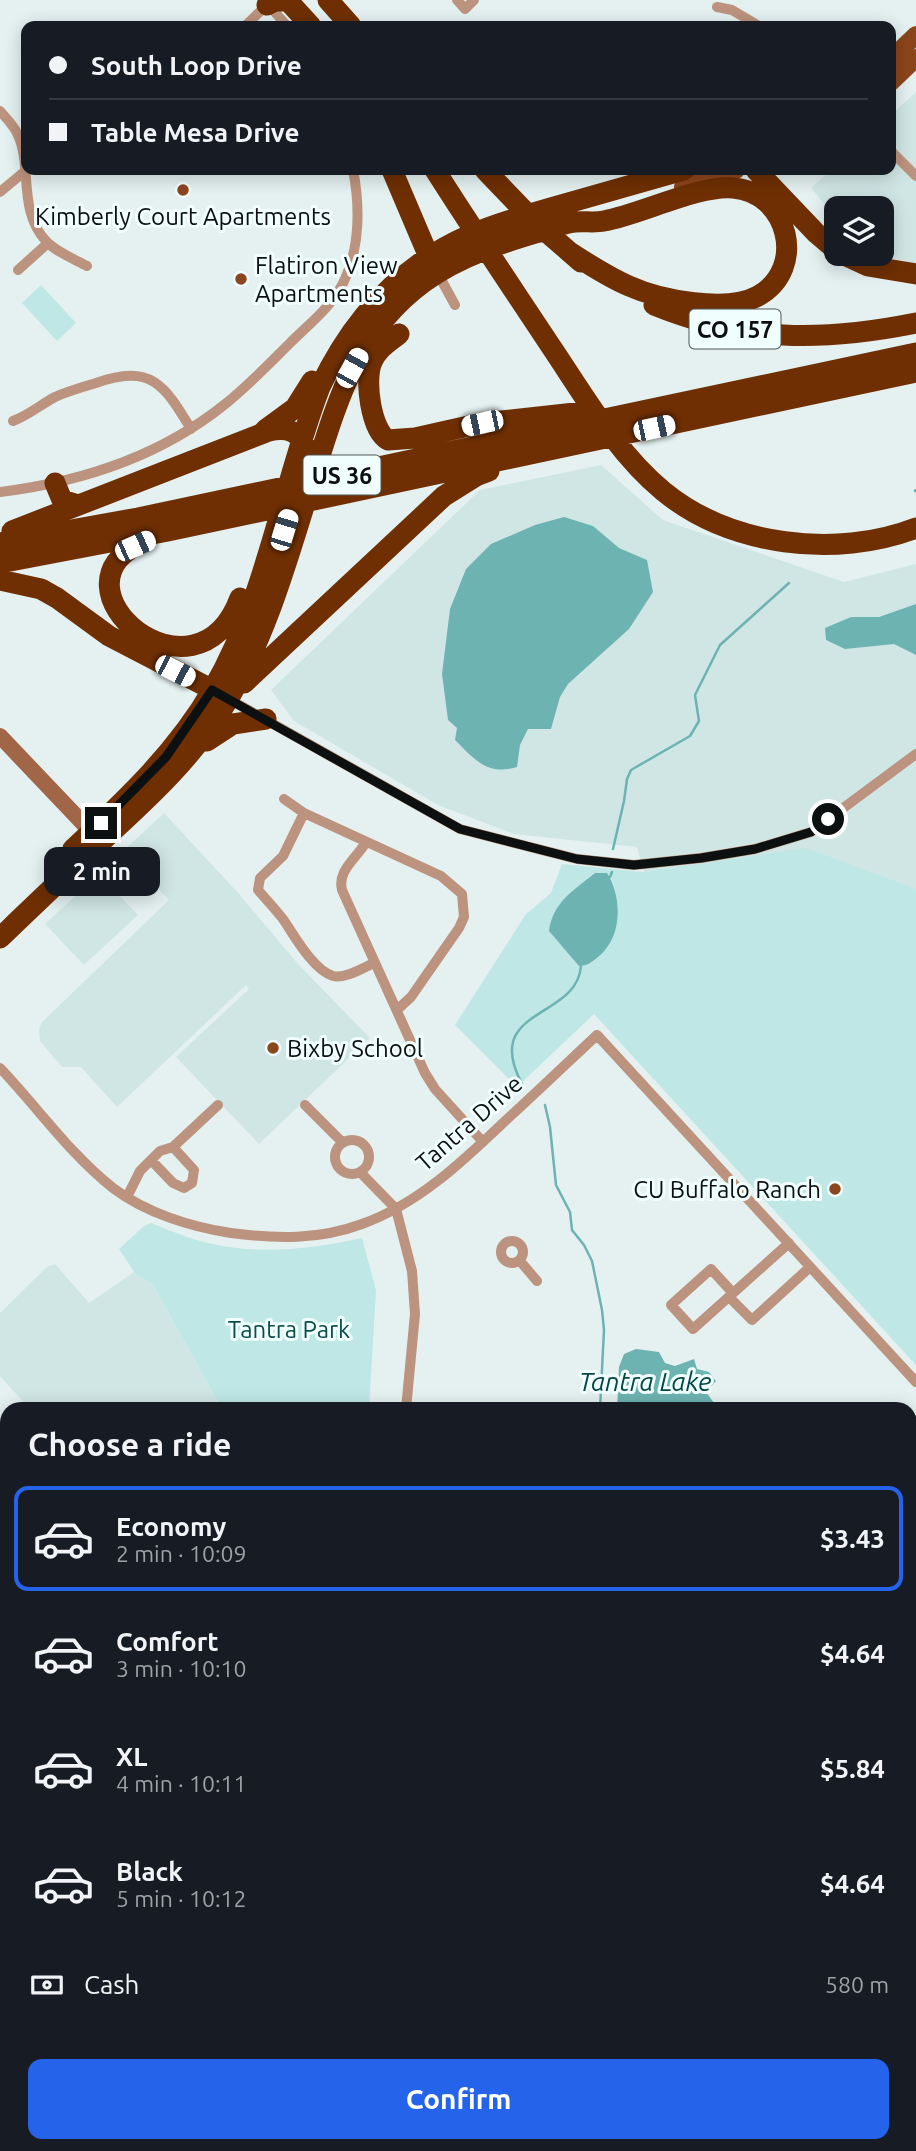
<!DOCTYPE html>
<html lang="en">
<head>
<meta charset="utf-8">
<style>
	:root { --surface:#171b24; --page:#242831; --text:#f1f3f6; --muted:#9ea1a6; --line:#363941; --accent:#2563eb }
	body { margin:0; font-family:Ubuntu,sans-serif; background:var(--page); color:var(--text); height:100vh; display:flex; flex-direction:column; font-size:26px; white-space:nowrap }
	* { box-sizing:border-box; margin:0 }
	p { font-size:23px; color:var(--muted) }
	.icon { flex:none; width:38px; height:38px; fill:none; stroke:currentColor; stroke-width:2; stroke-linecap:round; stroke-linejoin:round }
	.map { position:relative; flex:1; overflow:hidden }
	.panel { position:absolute; left:0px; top:1402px; width:917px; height:751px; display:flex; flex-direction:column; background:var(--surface); border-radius:21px 21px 0 0; box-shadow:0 4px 18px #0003 }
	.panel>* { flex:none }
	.guide { position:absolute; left:21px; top:21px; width:875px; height:154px; border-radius:14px; box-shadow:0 4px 18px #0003; display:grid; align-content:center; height:154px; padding:0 28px; background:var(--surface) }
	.fabs { position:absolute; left:824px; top:196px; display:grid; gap:14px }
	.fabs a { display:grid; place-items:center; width:70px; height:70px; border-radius:14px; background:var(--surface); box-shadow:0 4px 18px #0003; font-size:35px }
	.end { position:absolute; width:32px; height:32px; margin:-16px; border:9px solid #0c1010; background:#fff; box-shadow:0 0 0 4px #fff }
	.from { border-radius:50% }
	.bubble { position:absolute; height:49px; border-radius:14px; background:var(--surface); box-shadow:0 4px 18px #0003; font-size:23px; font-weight:700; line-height:49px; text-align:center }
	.car { position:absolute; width:21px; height:42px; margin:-21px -10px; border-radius:9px; box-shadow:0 0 5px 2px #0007; background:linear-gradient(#fff 24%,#345 0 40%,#fff 0 76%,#345 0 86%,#fff 0) }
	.guide b { display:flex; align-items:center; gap:24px; height:66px; font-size:26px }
	.guide b+b { border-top:2px solid var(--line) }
	.guide i { width:18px; height:18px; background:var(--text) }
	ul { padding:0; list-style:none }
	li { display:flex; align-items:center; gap:21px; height:105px; margin:0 14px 10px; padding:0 14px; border:4px solid transparent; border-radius:14px }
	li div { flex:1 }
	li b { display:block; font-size:26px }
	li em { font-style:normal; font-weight:700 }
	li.selected { border-color:var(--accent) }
	li>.icon { width:63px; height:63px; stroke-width:1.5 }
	h2 { padding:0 28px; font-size:32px; line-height:84px }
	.pay { display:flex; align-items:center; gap:18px; height:77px; padding:0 28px; font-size:26px }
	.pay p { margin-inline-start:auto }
	.cta { display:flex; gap:14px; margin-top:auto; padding:14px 28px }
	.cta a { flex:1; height:80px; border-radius:14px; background:var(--accent); color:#fff; font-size:28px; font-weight:700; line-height:80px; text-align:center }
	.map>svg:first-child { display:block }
</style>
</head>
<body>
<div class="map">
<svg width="916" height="2151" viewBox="0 0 916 2151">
	<rect width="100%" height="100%" fill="#e4f1f0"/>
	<path fill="#d0e6e5" d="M916,92v171l-50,-9h16v-46h-46v10l-25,-30 20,-18h60v-55z
		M601,465l62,55 181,62 72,-18v801l-263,-461 -16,-57 -123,-13 -76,-29 -144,-84 -23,-31 209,-200z
		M164,813l75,81 59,70 72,74 -111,106 -83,-87 73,-68 -3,-4 -129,122 -36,-40h-19l-22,-26 -1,-12 3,-7 127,-122 -46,-49z
		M99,874l39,41 -54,50 -39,-41z
		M55,1264l34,39 45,-31 3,4 15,7 70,126h-192l-30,-33v-63l47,-46z"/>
	<path fill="#bee7e5" d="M41,285l35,38 -19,18 -35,-38z
		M806,848l110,41v476l-322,-351 -77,73 -62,-62 71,-111 25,-21 11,-29 82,8z
		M151,1223c22,9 44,18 67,22 48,10 96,3 144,-7l14,52 -7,119h-147l-70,-126 -15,-7 -18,-27 25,-23z
		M916,1574v234l-6,2v-233z"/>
	<path fill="#6db3b1" d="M564,517l29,9 26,22 28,12 6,32 -24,37 -61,55 -8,13 -9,32h-23l-8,16 -3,22c-29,9 -42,-7 -62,-27l2,-12 -9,-8 -6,-46 8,-65 16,-40 25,-25 44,-19z
		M916,604v51l-22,-11 -49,5 -19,-9 -1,-12 26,-11h28z
		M595,873h12c16,26 15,65 -9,84 -6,5 -11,9 -19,9l-30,-35c4,-29 25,-41 46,-58z
		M636,1349l23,3 6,11 10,3 19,-7 3,10 12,3 7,9 -10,11 11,15 16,-4 4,6h-120l2,-42 5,-13z"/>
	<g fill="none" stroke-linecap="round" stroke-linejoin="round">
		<path stroke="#6db3b1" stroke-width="2.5" d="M915,491l1,-1
			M613,849l11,-48 3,-22 4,-9 59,-34 9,-15 -4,-26 25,-50 69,-62
			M610,877l2,-5
			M522,1084c-41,-77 55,-64 59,-118
			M545,1105l5,22 6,58 14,27 2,18 12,15 8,16 10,49 2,20 -4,79"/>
		<path stroke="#bc937e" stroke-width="10" d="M457,0l8,9 9,-9
			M266,2l21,24
			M717,7l15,3 27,16
			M245,26l22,-21
			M0,111c6,7 13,14 17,22 16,31 0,77 29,108 10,11 28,18 41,25
			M891,151l25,25
			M0,192l24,-20
			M18,270l30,-27
			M437,272l18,33
			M13,421c16,-6 27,-16 42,-24 13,-6 28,-10 41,-14 55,-19 68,1 95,46
			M0,492c81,-10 159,-35 224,-87 24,-19 45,-41 66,-62 19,-19 44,-38 55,-64 15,-33 15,-74 8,-109
			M227,698l233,131 117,30 57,6 67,-7 54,-9 56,-17 105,-78
			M284,799l20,14 137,63 21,18 2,23 -5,11 -48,69 -13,12
			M304,813l-21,43 -23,22 -2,12c8,9 17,19 25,29 11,16 30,51 50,57 12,3 30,-8 41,-13
			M366,842c-9,16 -29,28 -24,48l83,183 10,16 48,53
			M0,1068c38,40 70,86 113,120 33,25 78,39 118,45 45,6 88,7 131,-9 56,-20 100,-62 142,-102 31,-28 62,-58 93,-87l319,347
			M305,1105l38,38
			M335 1157a17 17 0 1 1 34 0a17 17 0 1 1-34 0Z
			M151,1160l9,-9 13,-4
			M360,1172l36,37 16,62 3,43 -9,95
			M127,1197l13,-26 11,-11 22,23 11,5 8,-5 2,-13 -21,-23 45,-42
			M501 1252a11 11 0 1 1 22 0a11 11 0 1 1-22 0Z
			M520,1261l17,20
			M733,1293l-22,-24 -40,36 22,24 96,-86
			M729,1297l23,23 58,-53
			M910,1452l6,3
			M0,1458l7,7
			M910,1484l6,-7
			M0,1638l7,7
			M0,1702l7,-7
			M0,1893l7,-7
			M910,1913l6,7
			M910,1957l6,-4
			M0,2080l7,2
			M307,2146l25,5
			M807,2146l24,5 1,-5"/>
		<path stroke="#a16647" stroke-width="16" d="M0,736l97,102"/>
		<path stroke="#8c451b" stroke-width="18" d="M891,59l25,-24
			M891,82l25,-24
			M683,187l53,-17"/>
		<path stroke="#6f2f03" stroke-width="21" d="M328,0l23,26
			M267,5l8,-4h13l23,25
			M392,170l37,87
			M435,170c38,60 78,119 117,178 33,49 65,105 111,143 67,55 173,68 253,37
			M485,170l50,52 46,40
			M756,170l60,63 20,17
			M842,254l26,12 48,8
			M654,305c91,37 167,37 262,18
			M399,334c-10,8 -22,15 -27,28 -8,17 -1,69 16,78l27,-2 67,-15 102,-11
			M265,430l30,-22 17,-27
			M55,483l7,17 16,5
			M12,531l257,-100c18,-4 32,0 37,19
			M143,542c-101,45 53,174 97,56
			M0,543l138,-25 778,-165
			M0,563l168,-32 748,-159
			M0,580l41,9 16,9 52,38 104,54
			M244,683l200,-187 32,-20 13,-5
			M207,741l26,-17 33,-5
			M73,849c52,-49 104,-97 140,-160 54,-93 69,-203 107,-302 32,-67 81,-122 150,-152 29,-13 61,-21 91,-30 41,-12 82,-23 123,-35
			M0,938c34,-33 68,-65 102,-97 47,-43 95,-87 127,-143 39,-67 59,-141 82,-214 25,-78 43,-151 113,-202 36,-26 80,-40 122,-52 9,-3 19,-7 29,-8 10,-1 19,1 29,-1 38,-7 94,-36 129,-33 55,4 75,80 25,108 -31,17 -98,4 -129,-10 -21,-9 -39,-21 -58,-33
			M0,2102l7,1
			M0,2120l7,2
			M122,2146l25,5
			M195,2146l24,5"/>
	</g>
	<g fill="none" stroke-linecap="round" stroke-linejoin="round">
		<path stroke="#0c1010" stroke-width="9" d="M101,823l65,-66 46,-67 248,139 117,30 57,6 67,-7 54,-9 56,-17 17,-13"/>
	</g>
	<g fill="#8c461f" stroke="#f1fefe" stroke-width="2.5">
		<circle cx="183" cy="190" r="7"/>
		<circle cx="241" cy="279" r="7"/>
		<circle cx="273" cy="1048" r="7"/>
		<circle cx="835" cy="1189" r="7"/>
	</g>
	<g text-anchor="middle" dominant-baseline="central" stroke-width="6" stroke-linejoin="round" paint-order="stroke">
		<g fill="#f1fefe" stroke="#515757" stroke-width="2">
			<rect x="689.5" y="309.5" width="91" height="39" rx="5"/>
			<rect x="303.5" y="455.5" width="77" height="39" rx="5"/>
		</g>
		<g font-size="23" font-weight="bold" fill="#0c1010">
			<text x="735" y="329">CO 157</text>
			<text x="342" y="475">US 36</text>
		</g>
		<g font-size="24" fill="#0c1010" stroke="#f1fefe" text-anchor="start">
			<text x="183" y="216" text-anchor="middle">Kimberly Court Apartments</text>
			<text x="255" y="265">Flatiron View<tspan x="255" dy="28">Apartments</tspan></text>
			<text x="287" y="1048">Bixby School</text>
			<text x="821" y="1189" text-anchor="end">CU Buffalo Ranch</text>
		</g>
		<g font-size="24" fill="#0c1010" stroke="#f1fefe">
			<text transform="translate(469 1123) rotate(-41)">Tantra Drive</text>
		</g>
		<g font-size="24" fill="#0c4c4b" stroke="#f1fefe">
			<text x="289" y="1329">Tantra Park</text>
		</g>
		<g font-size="26" font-style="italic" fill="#054847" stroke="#f1fefe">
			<text x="645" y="1381">Tantra Lake</text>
		</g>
	</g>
</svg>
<div class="fabs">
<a><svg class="icon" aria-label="layers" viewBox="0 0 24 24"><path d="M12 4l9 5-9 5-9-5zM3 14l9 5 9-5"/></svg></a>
</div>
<i class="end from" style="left:828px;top:819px"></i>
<i class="end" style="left:101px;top:823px"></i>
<div class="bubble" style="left:44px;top:847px;width:116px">2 min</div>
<i class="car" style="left:352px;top:368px;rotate:29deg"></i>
<i class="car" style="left:482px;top:423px;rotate:258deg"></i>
<i class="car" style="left:654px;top:428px;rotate:78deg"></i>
<i class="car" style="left:284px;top:530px;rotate:17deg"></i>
<i class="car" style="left:135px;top:546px;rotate:66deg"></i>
<i class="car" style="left:175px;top:671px;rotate:117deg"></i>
<div class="guide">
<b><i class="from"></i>South Loop Drive</b>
<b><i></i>Table Mesa Drive</b>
</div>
<section class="panel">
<h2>Choose a ride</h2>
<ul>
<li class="selected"><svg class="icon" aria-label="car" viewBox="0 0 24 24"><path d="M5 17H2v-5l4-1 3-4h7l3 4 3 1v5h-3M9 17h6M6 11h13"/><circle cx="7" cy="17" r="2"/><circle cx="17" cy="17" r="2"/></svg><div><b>Economy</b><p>2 min · 10:09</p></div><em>$3.43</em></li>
<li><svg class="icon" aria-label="car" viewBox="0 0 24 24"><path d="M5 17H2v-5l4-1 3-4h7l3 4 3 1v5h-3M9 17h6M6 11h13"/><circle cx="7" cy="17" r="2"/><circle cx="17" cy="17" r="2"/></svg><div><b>Comfort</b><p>3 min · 10:10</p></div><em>$4.64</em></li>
<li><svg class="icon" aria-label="car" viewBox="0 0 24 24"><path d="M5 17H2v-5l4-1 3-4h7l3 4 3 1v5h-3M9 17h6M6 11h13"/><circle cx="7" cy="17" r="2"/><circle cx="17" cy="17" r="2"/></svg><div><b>XL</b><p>4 min · 10:11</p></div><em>$5.84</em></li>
<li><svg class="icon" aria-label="car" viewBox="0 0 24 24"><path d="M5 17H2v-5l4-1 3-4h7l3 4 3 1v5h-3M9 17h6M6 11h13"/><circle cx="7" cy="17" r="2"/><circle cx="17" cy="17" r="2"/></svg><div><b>Black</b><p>5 min · 10:12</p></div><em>$4.64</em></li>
</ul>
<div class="pay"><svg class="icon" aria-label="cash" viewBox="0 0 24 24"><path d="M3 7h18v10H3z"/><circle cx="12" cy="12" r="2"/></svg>Cash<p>580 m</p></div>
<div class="cta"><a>Confirm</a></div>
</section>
</div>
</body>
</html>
